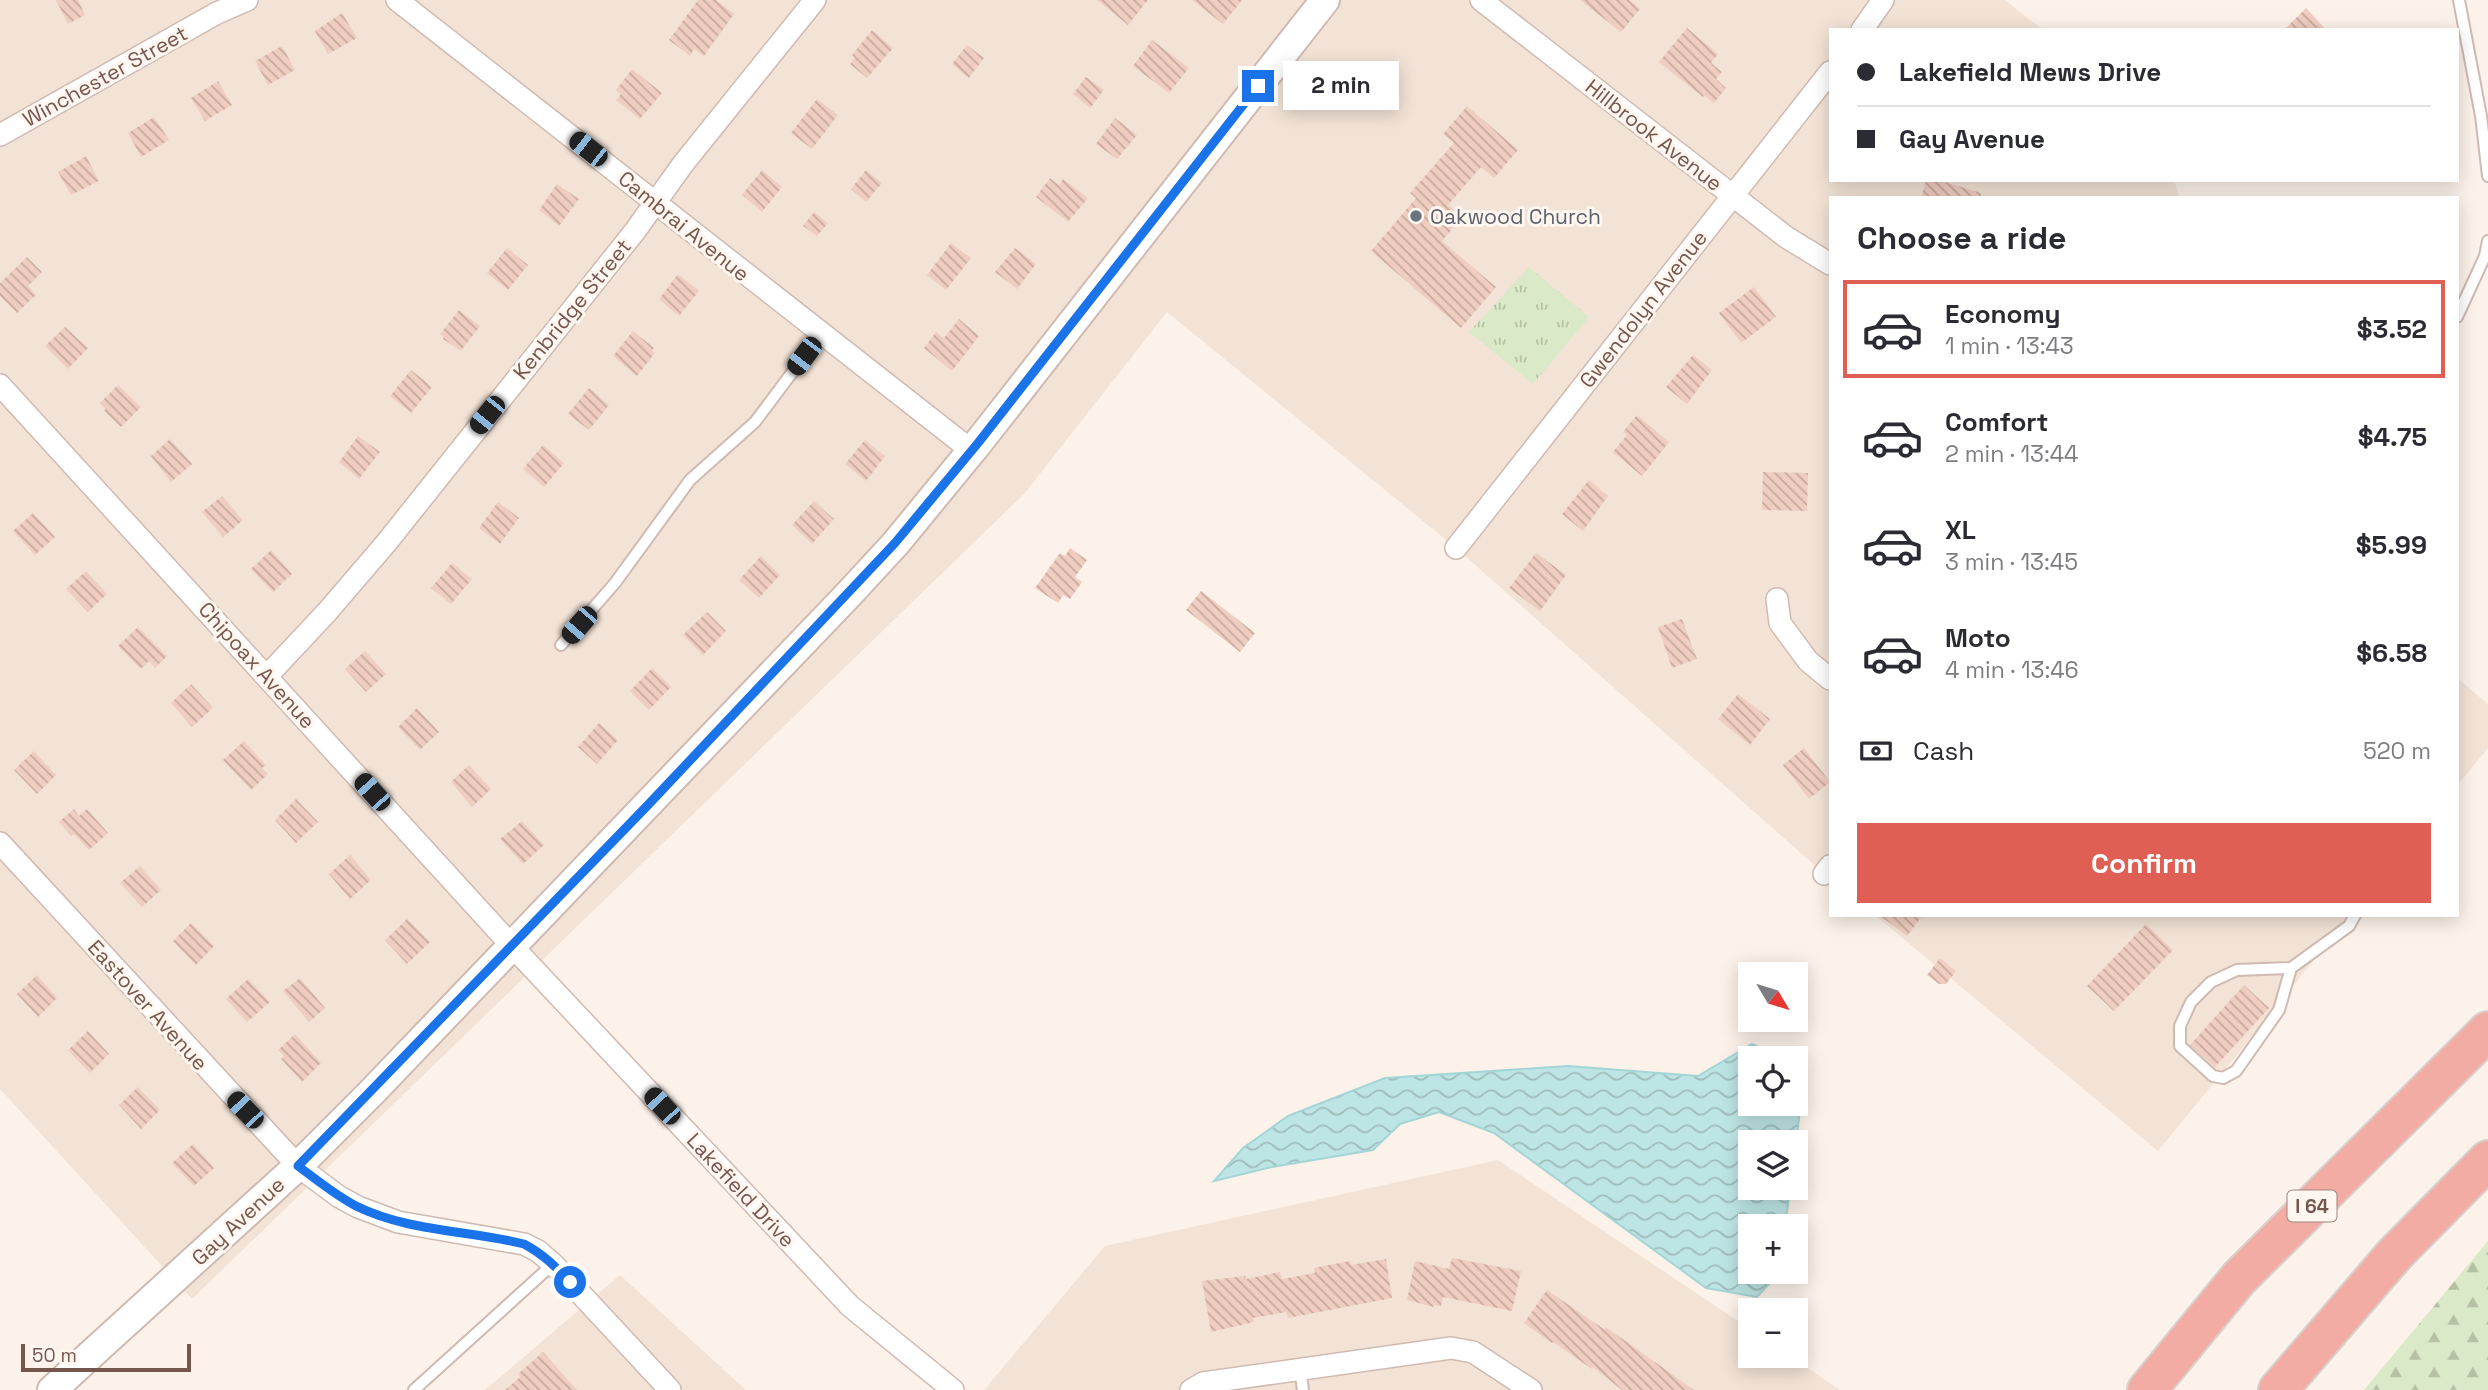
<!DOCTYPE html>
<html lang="en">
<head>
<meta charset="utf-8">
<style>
	:root { --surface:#fff; --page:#f7f7f7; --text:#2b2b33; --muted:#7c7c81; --line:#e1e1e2; --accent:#df5f54 }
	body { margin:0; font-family:"Space Grotesk",sans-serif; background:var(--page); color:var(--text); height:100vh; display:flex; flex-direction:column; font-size:26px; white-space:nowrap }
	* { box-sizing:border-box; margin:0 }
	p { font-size:23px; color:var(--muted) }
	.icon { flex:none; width:38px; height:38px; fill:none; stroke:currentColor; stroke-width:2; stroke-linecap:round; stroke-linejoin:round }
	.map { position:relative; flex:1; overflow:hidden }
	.drawer { position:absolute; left:1829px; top:196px; width:630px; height:721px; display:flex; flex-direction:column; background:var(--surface); border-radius:0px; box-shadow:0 4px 18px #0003 }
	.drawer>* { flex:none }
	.guide { position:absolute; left:1829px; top:28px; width:630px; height:154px; border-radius:0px; box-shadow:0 4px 18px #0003; display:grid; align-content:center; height:154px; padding:0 28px; background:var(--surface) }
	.needle { width:46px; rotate:128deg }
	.controls { position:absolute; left:1738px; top:962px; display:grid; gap:14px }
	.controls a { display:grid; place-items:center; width:70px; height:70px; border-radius:0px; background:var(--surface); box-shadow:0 4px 18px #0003; font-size:35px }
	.scale { position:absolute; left:21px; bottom:18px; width:170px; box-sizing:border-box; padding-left:7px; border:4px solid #75564d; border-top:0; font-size:19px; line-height:24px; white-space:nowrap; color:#75564d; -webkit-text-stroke:5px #fef6ef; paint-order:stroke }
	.end { position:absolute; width:32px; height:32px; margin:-16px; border:9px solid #1a73e8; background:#fff; box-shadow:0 0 0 4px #fff }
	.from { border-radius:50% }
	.bubble { position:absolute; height:49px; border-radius:0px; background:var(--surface); box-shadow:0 4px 18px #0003; font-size:23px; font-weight:600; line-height:49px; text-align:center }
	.car { position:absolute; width:21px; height:42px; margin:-21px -10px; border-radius:9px; box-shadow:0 0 5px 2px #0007; background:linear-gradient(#222 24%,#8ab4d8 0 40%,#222 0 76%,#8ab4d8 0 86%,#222 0) }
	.guide b { display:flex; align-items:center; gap:24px; height:66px; font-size:26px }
	.guide b+b { border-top:2px solid var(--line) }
	.guide i { width:18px; height:18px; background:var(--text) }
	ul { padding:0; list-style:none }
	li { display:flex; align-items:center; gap:21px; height:98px; margin:0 14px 10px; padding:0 14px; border:4px solid transparent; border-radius:0px }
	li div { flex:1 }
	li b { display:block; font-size:26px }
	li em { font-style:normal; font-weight:600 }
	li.current { border-color:var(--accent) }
	li>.icon { width:63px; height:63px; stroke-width:1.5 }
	h2 { padding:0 28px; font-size:32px; line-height:84px }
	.pay { display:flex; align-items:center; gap:18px; height:77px; padding:0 28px; font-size:26px }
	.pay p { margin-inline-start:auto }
	.primary-button { display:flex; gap:14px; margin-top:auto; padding:14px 28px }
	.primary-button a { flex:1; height:80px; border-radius:0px; background:var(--accent); color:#fff; font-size:28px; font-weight:600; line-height:80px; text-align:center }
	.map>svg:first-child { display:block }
</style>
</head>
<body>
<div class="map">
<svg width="2488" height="1390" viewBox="0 0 2488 1390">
	<defs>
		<pattern id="forest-firs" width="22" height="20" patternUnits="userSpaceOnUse" patternTransform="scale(1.75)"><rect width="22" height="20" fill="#dae9c7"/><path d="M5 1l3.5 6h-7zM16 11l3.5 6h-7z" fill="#b5c0a4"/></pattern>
		<pattern id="park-tufts" width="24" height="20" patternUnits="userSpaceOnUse" patternTransform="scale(1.75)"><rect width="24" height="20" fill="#dae9c7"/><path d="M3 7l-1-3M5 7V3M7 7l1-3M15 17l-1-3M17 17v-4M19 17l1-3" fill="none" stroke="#b5c0a4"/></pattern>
		<pattern id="water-waves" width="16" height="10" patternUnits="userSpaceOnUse" patternTransform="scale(1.75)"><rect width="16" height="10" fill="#bee5e5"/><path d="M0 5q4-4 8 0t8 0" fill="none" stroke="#9fbcbc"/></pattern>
		<pattern id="building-back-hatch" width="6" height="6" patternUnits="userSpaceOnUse" patternTransform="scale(1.75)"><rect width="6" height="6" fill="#f0cdc1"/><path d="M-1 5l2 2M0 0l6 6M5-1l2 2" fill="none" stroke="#c7a99f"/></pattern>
	</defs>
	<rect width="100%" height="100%" fill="#fcf2e9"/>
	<path fill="#f3e3d7" d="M0,0h2005l38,30h-213v150h344l6,18h-350v681l-374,-331 -289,-236 -143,182 -832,805 -192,-210z
		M2457,678l31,26v44l-31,38z
		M1875,915h476l-193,236z
		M1498,1160l252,169v27h40l50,34h-856l121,-144z
		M620,1275l126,115h-261z"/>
	<path fill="url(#forest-firs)" d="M2488,1241v149h-124z"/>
	<path fill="url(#park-tufts)" d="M1529,267l60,50 -56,67 -64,-52z"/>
	<path fill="url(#water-waves)" stroke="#a4d5d6" stroke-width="2" d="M1752,1044l32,15h-34v45h46v-40l9,4 -9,75h-46v45h40l-5,39h-35v45h30l-23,25 -51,-9 -212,-155 -55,-21 -39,12 -27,26 -101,17 -58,14 29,-33 45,-32 97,-38 183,-12 130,10z"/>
	<path fill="url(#building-back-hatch)" d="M56,0h22l7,15 -17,9z
		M698,0h18l18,14 -30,42 -10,-7 -4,7 -21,-16z
		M1097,0h51l-20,25z
		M1192,0h50l-19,24z
		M1580,0h49l11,9 -19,23z
		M2306,8l20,22h-42z
		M342,13l15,25 -29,16 -13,-23z
		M1687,28l31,26 -7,9 11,9 -6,7 10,9 -12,15 -10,-8 -1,2 -44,-35z
		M872,30l21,18 -26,30 -17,-14 5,-6 -3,-3z
		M1152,40l37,28 -20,25 -36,-27z
		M967,45l17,13 -15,20 -17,-14z
		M282,46l13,24 -27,15 -13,-24z
		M632,69l30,24 -22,26 -24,-19 5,-6 -5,-4z
		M1086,77l18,13 -14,18 -17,-14z
		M218,81l14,24 -27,16 -14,-23z
		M817,99l21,16 -26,34 -21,-16z
		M1467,106l51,44 -24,28 -13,-11 -33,38 14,12 -20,24 54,46 -35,41 -90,-77 45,-53 -6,-5 44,-50 -11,-9z
		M154,117l15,23 -28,17 -13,-24z
		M1115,118l22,17 -20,24 -21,-15z
		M86,156l13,25 -28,14 -13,-23z
		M762,170l20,17 -20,25 -20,-17z
		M866,170l16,13 -16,19 -15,-13z
		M1050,178l9,7 4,-6 25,19 -20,24 -32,-25z
		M1926,180h13l42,13v5h-60z
		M557,184l22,15 -20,27 -20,-16z
		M814,212l14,11 -11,13 -14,-10z
		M951,243l20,15 -25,32 -19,-15z
		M507,248l21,17 -20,25 -21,-17z
		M1015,248l21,16 -19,25 -22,-17z
		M27,257l15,15 -14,14 8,9 -19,18 -17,-17v-13z
		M678,274l21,17 -20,25 -20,-17z
		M1754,287l22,30 -35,26 -22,-30z
		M459,310l21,16 -19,25 -18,-12 1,-2 -4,-3z
		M959,319l20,17 -27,35 -28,-23 12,-16 8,6z
		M65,327l23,21 -20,21 -23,-23z
		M633,331l21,17 -2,3 3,2 -18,23 -24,-20z
		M1693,355l19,15 -25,34 -21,-17z
		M411,370l21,17 -21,26 -21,-17z
		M118,385l23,22 -20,20 -17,-16 2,-2 -6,-6z
		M589,388l20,17 -20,25 -21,-16z
		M1637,415l32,27 -27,34 -29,-24 14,-17 -4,-3z
		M358,436l22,16 -21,27 -20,-17z
		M170,439l22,25 -21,18 -20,-26z
		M865,440l20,16 -19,25 -21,-17z
		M543,445l21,18 -20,24 -21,-18z
		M1763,472l45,1 -1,38 -45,-1z
		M1589,480l19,16 -25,35 -21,-17z
		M222,496l21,24 -20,17 -21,-25z
		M814,501l20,18 -22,25 -20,-19z
		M498,502l21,16 -19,26 -21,-16z
		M33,513l22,24 -20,18 -22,-24z
		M1070,548l17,12 -12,17 7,5 -12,17 -7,-4 -5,8 -23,-15 25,-35 5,3z
		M271,550l21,24 -19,18 -22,-23z
		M1536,553l30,22 -26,36 -31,-23z
		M761,556l19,19 -21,23 -20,-18z
		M452,563l20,16 -21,25 -20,-16z
		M86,571l21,23 -19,18 -22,-23z
		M1201,591l54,42 -15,19 -54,-42z
		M707,612l19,19 -23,24 -20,-20z
		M1682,619l15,40 -25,9 -14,-41z
		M138,627l29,29 -12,12 -6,-7 -8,8 -23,-23z
		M365,651l21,23 -20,18 -21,-23z
		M652,668l19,19 -22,23 -19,-19z
		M191,684l22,24 -21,19 -21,-24z
		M1738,694l32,25 -20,26 -32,-26z
		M417,708l22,24 -19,18 -22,-23z
		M599,723l19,17 -21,24 -19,-17z
		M244,741l22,24 -4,3 6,6 -17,16 -28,-30z
		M1804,748l26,34 -21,17 -26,-34z
		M34,751l22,24 -19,19 -23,-24z
		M469,765l22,24 -19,18 -21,-25z
		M296,799l22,23 -22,21 -21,-23z
		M74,809l5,7 8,-7 21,24 -19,17 -15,-16 -3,2 -12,-14z
		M522,821l22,24 -21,19 -23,-25z
		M350,855l21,25 -21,19 -21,-25z
		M140,866l21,24 -19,17 -22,-24z
		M1879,915h44l-16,21z
		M407,919l23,23 -23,22 -22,-24z
		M191,923l23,23 -18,19 -23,-24z
		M2146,924l27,26 -59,61 -27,-25z
		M1940,958l16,13 -10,13h-7l-12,-9z
		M37,975l20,23 -19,19 -21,-23z
		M300,978l25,30 -16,14 -26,-31z
		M248,979l22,23 -23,20 -21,-23z
		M2244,985l25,23 -54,59 -25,-22z
		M88,1031l21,23 -19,19 -22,-23z
		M295,1034l26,29 -19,19 -21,-23 3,-3 -6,-6z
		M138,1087l22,23 -19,19 -22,-24z
		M193,1144l21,24 -20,18 -22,-23z
		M1452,1258l69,13 -9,40 -69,-14 -2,9 -7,-1v2l-27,-7 8,-39 34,8z
		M1386,1259l6,39 -104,20 -2,-6 -33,6 1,4 -43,10 -9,-51 43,-5 1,3 34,-7 2,7 33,-6 -1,-5 36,-7 1,4z
		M1547,1290l58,40 1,-3 88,63h-72l-29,-23 -1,2 -39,-27 -1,1 -28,-20z
		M543,1352l34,38h-72l15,-13 -2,-3z"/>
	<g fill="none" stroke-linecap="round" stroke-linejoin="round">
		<g stroke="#cfbab1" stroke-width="14">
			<path id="service" d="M2459,0l22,116 7,60
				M2457,317l28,-61 3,-15
				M561,645l54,-62 75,-103 65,-58 66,-88
				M2291,968l-12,42 -43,61 -13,7 -10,-2 -33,-30v-20l11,-24 20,-20 26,-12 54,-2 58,-42 6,-11
				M1300,1369l3,21
				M414,1390l139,-126"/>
		</g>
		<g stroke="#cfbab1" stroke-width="24">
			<path id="minor" d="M397,0l575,451
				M1481,0l305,237 44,27
				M1862,30l21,-30
				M0,135l217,-122 30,-13
				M0,385l512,561 338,360 103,84
				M1456,548l374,-476
				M1777,599l3,24 28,38 22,18
				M267,676l60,-64 60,-70 248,-311 48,-67 132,-164
				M0,843l298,323 40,30 20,11 40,15 126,22 14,7 15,13 117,126
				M1824,874l6,-8
				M1191,1390l12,-7 248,-35 22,4 58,38"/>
		</g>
		<g stroke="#cfbab1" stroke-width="32">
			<path id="tertiary" d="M52,1390l246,-224 74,-74 477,-498 47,-51 82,-100 347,-443"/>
		</g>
		<g stroke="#d8d0cd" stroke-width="42">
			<path id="motorway" d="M2147,1390l92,-112 249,-247
				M2278,1390l117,-136 93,-94"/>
		</g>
		<use href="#service" stroke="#fff" stroke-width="10"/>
		<use href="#minor" stroke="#fff" stroke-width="21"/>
		<use href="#tertiary" stroke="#fff" stroke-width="28"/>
		<use href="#motorway" stroke="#f3aca3" stroke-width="38"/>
	</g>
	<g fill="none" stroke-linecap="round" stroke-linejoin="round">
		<path stroke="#1a73e8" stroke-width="9" d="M570,1282c-14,-15 -27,-28 -46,-38 -56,-14 -115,-12 -168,-38 -21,-11 -39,-26 -58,-40l349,-360 248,-263 83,-100 280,-357"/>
	</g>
	<circle fill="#6b7280" stroke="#fef6ef" stroke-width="2.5" cx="1416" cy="216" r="7"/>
	<g text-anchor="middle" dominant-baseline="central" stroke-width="6" stroke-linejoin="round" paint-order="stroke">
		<rect fill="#fef6ef" stroke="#9e867e" stroke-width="2" x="2287.5" y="1190.5" width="49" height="31" rx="5"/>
		<g font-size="19" font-weight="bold" fill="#75564d">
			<text x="2312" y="1206">I 64</text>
		</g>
		<g font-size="21" fill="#75564d" stroke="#fef6ef">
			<text transform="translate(105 76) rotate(-29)">Winchester Street</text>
			<text transform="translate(1654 135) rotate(38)">Hillbrook Avenue</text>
			<text transform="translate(684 226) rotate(39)">Cambrai Avenue</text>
			<text transform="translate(572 309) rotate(-51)">Kenbridge Street</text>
			<text transform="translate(1643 309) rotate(-52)">Gwendolyn Avenue</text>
			<text transform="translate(257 665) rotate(48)">Chipoax Avenue</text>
			<text transform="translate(148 1005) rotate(48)">Eastover Avenue</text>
			<text transform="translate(741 1190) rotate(47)">Lakefield Drive</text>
			<text transform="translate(238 1221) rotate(-43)">Gay Avenue</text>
		</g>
		<g font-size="21" fill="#5b616d" stroke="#fef6ef" text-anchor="start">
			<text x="1430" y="216">Oakwood Church</text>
		</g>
	</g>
</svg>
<div class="controls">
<a><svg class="needle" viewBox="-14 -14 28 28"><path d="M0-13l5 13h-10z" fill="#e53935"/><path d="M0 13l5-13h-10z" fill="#7c7c81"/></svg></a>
<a><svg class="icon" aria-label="locate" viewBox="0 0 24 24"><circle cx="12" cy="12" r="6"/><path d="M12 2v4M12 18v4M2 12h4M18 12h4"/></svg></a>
<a><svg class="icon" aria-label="layers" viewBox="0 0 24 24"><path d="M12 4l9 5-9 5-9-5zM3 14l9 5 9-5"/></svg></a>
<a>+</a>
<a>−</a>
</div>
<div class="scale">50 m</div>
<i class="end from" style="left:570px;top:1282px"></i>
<i class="end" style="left:1258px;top:86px"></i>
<div class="bubble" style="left:1283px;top:61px;width:116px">2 min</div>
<i class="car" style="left:588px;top:149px;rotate:308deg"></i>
<i class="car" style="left:804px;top:356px;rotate:217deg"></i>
<i class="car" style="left:487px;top:415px;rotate:219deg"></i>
<i class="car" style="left:579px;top:625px;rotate:221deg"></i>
<i class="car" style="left:372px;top:792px;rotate:318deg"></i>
<i class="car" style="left:662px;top:1106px;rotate:317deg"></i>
<i class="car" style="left:245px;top:1110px;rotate:316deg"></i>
<div class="guide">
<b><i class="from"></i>Lakefield Mews Drive</b>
<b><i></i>Gay Avenue</b>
</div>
<section class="drawer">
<h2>Choose a ride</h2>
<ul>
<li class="current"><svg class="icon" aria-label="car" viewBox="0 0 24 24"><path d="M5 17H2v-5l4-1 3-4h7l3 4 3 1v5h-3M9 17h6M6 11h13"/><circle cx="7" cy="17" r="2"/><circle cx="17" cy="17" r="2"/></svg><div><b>Economy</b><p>1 min · 13:43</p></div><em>$3.52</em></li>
<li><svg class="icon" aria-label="car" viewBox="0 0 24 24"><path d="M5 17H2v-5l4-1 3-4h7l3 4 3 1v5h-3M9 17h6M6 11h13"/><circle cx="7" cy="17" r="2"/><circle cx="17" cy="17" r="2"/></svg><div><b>Comfort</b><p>2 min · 13:44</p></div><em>$4.75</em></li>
<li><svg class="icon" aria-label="car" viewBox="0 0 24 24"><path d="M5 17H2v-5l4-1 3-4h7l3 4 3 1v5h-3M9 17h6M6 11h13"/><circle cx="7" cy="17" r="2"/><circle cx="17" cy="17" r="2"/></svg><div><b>XL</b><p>3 min · 13:45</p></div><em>$5.99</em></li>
<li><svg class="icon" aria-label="car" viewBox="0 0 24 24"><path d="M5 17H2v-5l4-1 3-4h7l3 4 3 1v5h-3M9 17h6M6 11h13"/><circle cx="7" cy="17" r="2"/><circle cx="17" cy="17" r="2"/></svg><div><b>Moto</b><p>4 min · 13:46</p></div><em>$6.58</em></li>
</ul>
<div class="pay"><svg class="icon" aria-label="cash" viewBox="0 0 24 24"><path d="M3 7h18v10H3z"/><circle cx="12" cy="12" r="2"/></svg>Cash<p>520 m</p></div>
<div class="primary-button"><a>Confirm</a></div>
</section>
</div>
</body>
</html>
